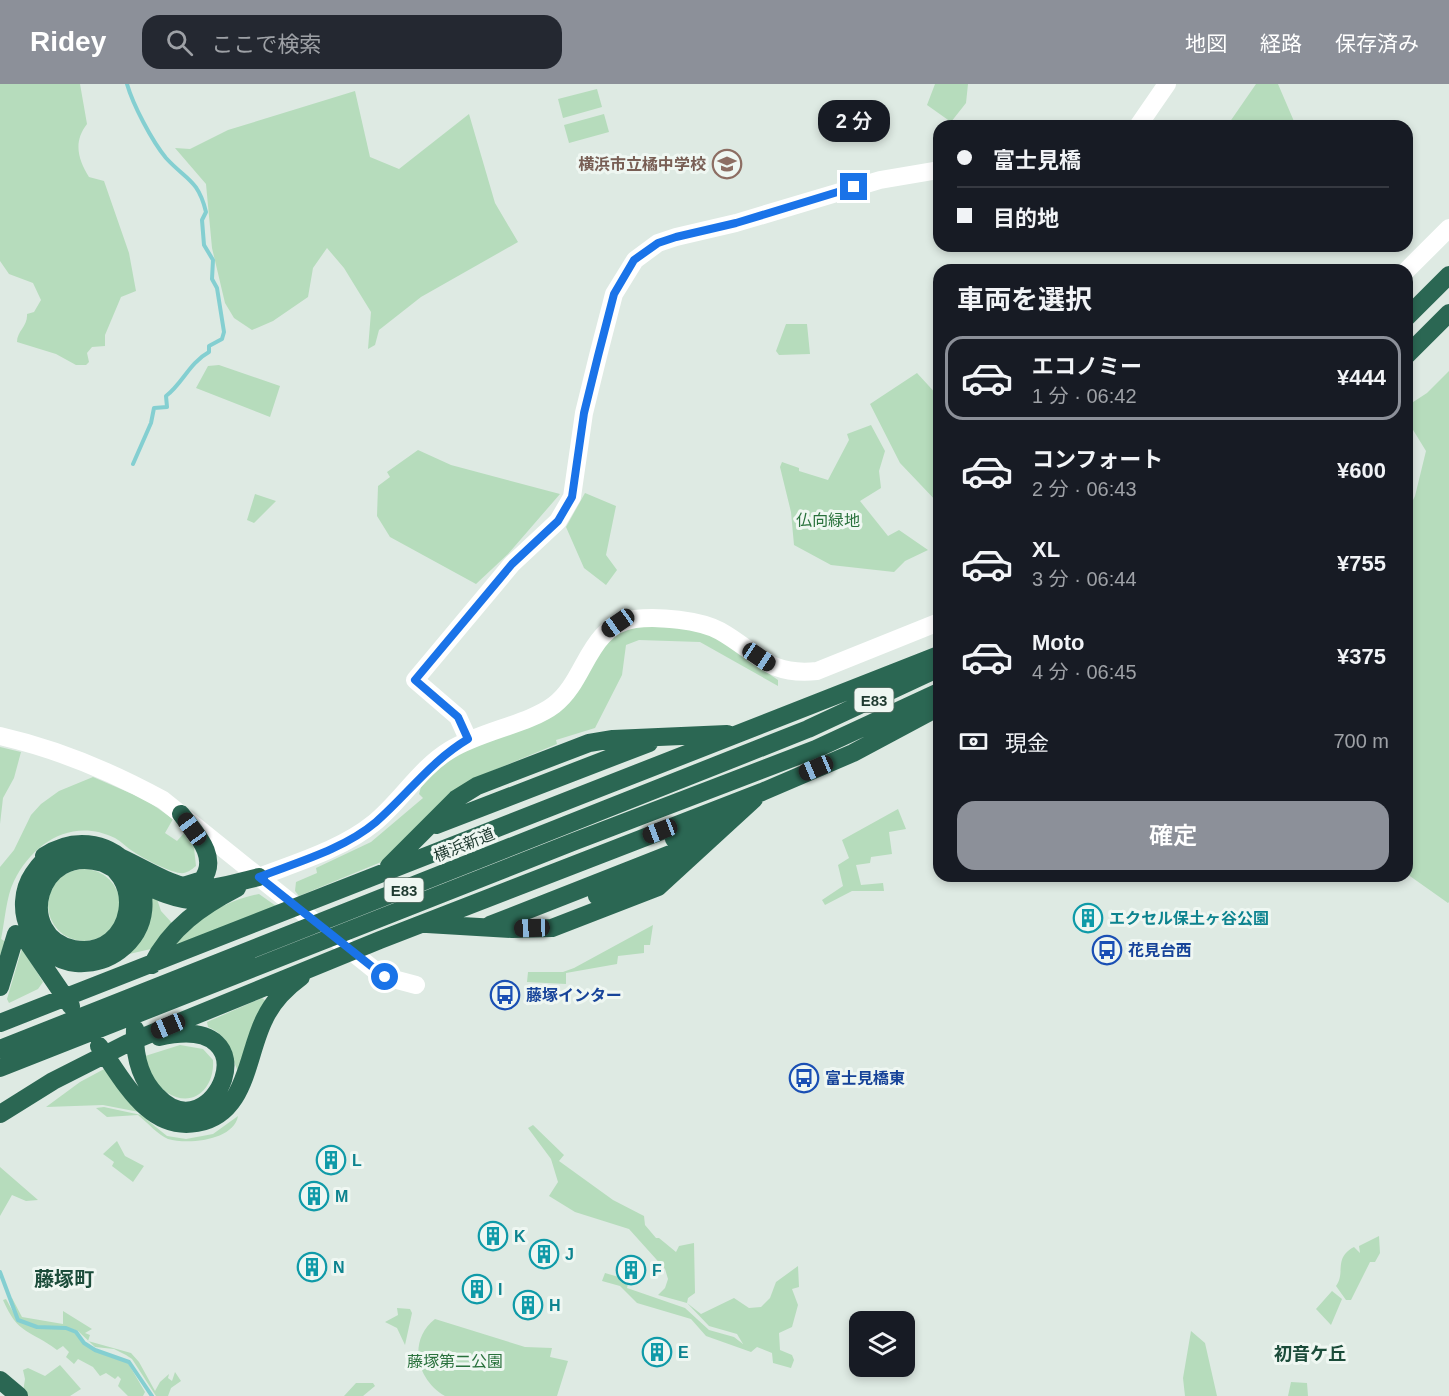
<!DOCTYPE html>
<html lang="ja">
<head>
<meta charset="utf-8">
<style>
	:root { --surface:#171b24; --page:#242831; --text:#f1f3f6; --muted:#9ea1a6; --line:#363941; --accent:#8c9099 }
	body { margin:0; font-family:Arial,"Noto Sans JP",sans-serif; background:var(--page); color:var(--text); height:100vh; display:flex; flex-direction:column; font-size:22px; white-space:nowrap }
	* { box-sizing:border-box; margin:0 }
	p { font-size:20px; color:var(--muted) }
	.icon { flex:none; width:33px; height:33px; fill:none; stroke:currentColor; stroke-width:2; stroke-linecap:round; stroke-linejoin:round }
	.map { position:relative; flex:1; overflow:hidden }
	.panel { position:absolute; left:933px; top:180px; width:480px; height:618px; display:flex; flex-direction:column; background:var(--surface); border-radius:18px; box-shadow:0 3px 9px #0003 }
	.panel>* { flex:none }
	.banner { position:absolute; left:933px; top:36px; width:480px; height:132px; border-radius:18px; box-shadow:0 3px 9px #0003; display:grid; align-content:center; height:132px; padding:0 24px; background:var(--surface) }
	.tools { position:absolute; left:849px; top:1227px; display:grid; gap:12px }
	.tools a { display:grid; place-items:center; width:66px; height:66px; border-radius:12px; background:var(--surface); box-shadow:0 3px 9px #0003; font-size:30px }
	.end { position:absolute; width:27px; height:27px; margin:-14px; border:8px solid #1a73e8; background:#fff; box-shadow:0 0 0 3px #fff }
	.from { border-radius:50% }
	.bubble { position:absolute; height:42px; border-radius:18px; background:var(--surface); box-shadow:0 3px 9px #0003; font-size:20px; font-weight:600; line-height:42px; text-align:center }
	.car { position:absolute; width:18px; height:36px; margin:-18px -9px; border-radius:8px; box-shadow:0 0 4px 2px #0007; background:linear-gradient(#222 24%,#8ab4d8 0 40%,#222 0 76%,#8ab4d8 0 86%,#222 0) }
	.banner b { display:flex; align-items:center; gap:21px; height:57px; font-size:22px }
	.banner b+b { border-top:2px solid var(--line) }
	.banner i { width:15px; height:15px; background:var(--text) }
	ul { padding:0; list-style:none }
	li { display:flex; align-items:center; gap:18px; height:84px; margin:0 12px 9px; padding:0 12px; border:3px solid transparent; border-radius:18px }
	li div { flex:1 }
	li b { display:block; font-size:22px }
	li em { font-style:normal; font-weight:600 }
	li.on { border-color:var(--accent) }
	li>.icon { width:54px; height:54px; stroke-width:1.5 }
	h2 { padding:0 24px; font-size:27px; line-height:72px }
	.pay { display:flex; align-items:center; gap:15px; height:66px; padding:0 24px; font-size:22px }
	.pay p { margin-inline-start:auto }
	.primary-button { display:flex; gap:12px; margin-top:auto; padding:12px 24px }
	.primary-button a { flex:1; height:69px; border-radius:18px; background:var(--accent); color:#fff; font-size:24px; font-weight:600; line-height:69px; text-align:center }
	header { display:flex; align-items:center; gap:36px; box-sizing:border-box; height:84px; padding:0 30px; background:var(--accent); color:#fff }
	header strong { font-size:28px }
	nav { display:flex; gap:33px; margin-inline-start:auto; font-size:21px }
	.search { width:420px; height:54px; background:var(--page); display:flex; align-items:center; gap:15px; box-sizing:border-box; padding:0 21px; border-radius:18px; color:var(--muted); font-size:22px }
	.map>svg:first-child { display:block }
</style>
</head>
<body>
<header>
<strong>Ridey</strong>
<div class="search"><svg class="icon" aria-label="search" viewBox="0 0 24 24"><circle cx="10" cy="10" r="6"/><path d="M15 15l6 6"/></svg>ここで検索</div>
<nav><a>地図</a><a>経路</a><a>保存済み</a></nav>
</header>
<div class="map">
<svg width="1449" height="1312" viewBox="0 0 1449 1312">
	<rect width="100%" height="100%" fill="#deeae3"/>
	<path fill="#b6dcbc" d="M0,0h80l7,40c-14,18 -9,35 2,53l15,4 25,72 7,38 -15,6 -16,38v11l-13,1 -5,6 2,9 -3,3h-10l-20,-11 -39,-12c0,-11 11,-16 10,-28l7,-2 7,-12 -8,-17 -24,-9 -9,-13z
		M935,0h33l-2,19 -15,19 -24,-17z
		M1256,0h22l18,42h-69z
		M597,5l5,18 -39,11 -5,-19z
		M355,7l15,66 29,12 70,-55 26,89 23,39 -97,55 -42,33 -4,15 -7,4 3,-37 -27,-44 -17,-20 -14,20 -5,29 -35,24 -21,9 -18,-12 -9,-15 -13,-55 -6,-64 -31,-36 15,1 38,-19z
		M604,30l5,18 -40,11 -5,-18z
		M786,240h21l3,30 -31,1 -3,-4z
		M219,281l61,21 -10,31 -74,-29 12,-22z
		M1449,287v531l-1,1 -41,-29v-63l4,-1 -4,-2v-296l8,-16 11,-45 -19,-31v-14l20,-13z
		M917,289l22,24v107l-39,-41 -30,-59z
		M871,341l14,26 -6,20 2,17 -21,13 28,35 11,-6 29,20 -23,11 -11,11 -63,-7 -37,-20 -3,-33 -11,-45 2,-5 17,6v3l29,9 21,-40 -2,-6z
		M418,366l33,15 109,29 -52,60 -32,30 -86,-47 -13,-21 1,-30 12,-9 -3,-5z
		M585,409l31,13 -10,49 11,15 -11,15 -22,-17 -18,-41z
		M255,410l21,7 -22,22 -7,-3z
		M635,542l59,3 22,8 62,43v6l-78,-44 -61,-2 -13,5 -4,30 -27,53 -39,12 1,4 -82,34 -89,82 -87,36 -4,-5 1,-9 21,-9 -1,-5 55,-26 52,-44 -4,-4 2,-7 18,-20 18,-14 80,-33 69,-81z
		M0,663l21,5 -7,26 -11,20 -3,26z
		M93,693l53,23 27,19 -8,14 12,8 7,-8 10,15 2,18c-5,4 -10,8 -16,7 -10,-1 -38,-15 -46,-21 -7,-4 -12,-10 -19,-14 -42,-21 -82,4 -101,43 -8,16 -9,40 -13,58l5,3 -6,13v-88l14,-17 17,-35 10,-11 18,-13z
		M898,725l8,20 -17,3 3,22 -21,3 -1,6 -14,2 5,20 22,-2 1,8h-32l-27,14 -3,-5 21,-14 -5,-21 11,-7 -7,-18z
		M48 821a36 36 0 1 1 72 0a36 36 0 1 1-72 0Z
		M259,810l17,12 -100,39c9,-25 58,-47 83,-51z
		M151,814l6,1 4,12 11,12 -21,26 -22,5 12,-16z
		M653,841l-3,20h-6v8l-26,3 -1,8 -51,9v11l-39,-2 1,-10h35l11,-4z
		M22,864l21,34 -5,7 -29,14 -2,-4z
		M262,914l4,3 -28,70c-9,-19 -8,-35 -30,-44l-1,-5z
		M180,961l23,4 10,11c2,28 -20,50 -47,32 -12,-8 -18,-23 -24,-35z
		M106,984l33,44 -36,-7 -57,2 34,-25z
		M104,1023l37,8 26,21 19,3 27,-5 25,-18c-4,24 -49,29 -70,23 -10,-4 -21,-17 -30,-24l-31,2 -11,-9z
		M533,1041l31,30 -5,6 54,39 31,16 1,9 11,13h3l17,14 3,-6 15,-3 1,50 -7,5 -1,5 14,11 33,-16 15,10 12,-1 9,-9 6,-16 22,-16 1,21 -7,2 6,16 -6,22 -13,6 1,17 12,5 2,5 -3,8 -18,-5 -1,-10 -15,-6 -6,5 -45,-16 -15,-17 -54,-16 -17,-17 -18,-5 3,-8 24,7 -2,8 58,20 24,22 25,7 9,7 -6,-10 -28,-8 -22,-23 -29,-8 7,-7 3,-9 -3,-10 -36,-40 -54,-17 -26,-16 9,-14 -7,-23 -23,-31z
		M117,1057l8,15 19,10 -11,16 -21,-16 2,-4 -11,-8z
		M0,1083l38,33 -12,1 -14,-6 -12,21v8z
		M1379,1152l1,17 -5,9h-5l-19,38h-5l-10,-14c10,-13 -3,-28 18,-39l6,6 -1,-7z
		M1332,1207l10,8 -11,26 -15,-16z
		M12,1214l10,19 41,7v-13l29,18 -7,4 5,2 -2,6 43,12 8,9 16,29 5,-9 9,-8 -1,4 4,3 3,-9 6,9 -10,7 -3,8h-12l-24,-37 -6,-4 -12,-6 -19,-2 -17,-16 -12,-4 -29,-1 -19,-7 -8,-20z
		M6,1215l12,22 19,7 29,1 9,4 19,18 34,12 17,29 -2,4h-15l-10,-10 3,-7 -3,-3 -3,3 -9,-6 -6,3 -7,-9 -15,-8 -4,5 -8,-7 3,-5 -6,-6 -6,4c-28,-21 -39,-15 -54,-50z
		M397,1224l13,1 2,4 -7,32 -8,-17 -12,-6 13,-7z
		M435,1235l90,28 27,1 -2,9 18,4 -11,35h-112c-28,-16 -38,-55 -10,-77z
		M1191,1247l14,12 12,53h-32l-2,-18z
		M60,1281l21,24 -11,7h-42l-5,-4 2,-13 -2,-9 5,-2 17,8z
		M1291,1298l16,1 1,13h-20z
		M356,1299h17l2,3 -12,10h-19z"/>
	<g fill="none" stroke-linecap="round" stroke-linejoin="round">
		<path stroke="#84cfd1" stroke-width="4" d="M127,0c6,21 25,57 39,74 20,22 32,21 40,54l-4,8 2,25 9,15 -1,19 5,9 7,44 -2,7 -13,7v6c-20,11 -26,31 -43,44l1,11 -13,1 -3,15 -18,41
			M0,1188l18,48 19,7 29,1 10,4 8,11 11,7 34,12 23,34"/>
		<path stroke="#fff" stroke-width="18" d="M1138,42l29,-42
			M1407,186l42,-42
			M0,652c57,13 112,36 163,64l219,176 34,9
			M468,655l-10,-22 -43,-37 97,-116 46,-43 14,-24 12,-84 14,-57 16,-62 21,-34 23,-17 18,-6 60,-14 144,-43 59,-10
			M259,793c39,-15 83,-28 115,-54 27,-22 46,-55 76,-73 31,-19 79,-26 104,-45 33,-25 33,-79 81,-86 23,-3 65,1 85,12 39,22 47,45 97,40l122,-49"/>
		<path stroke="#2b6753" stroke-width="18" d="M1407,233l42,-42
			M1407,271l42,-42
			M181,730c14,19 39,43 21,66l-16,5
			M436,741l213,-82
			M674,755l52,-20
			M44,772c70,-45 137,47 75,95 -12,9 -28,13 -43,12 -20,-2 -37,-15 -46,-33 -9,-17 -8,-40 3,-56 44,-66 104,3 155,13 22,5 49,-5 71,-10
			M89,773c61,11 46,103 -15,92 -60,-12 -38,-107 29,-86 34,17 70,43 110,37
			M389,782l67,-67 21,-13 112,-43 24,-4 114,-5
			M597,812l78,-30
			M427,840l85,5 40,-1 106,-41 96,-88
			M490,841l206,-81
			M26,856l45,66
			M152,881c18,-37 50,-59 85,-77
			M0,903l16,-53
			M0,939l939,-368
			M135,945c-1,25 4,49 22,67 56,60 120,-86 2,-59
			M99,962c24,33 49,86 98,77 51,-9 49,-69 68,-105 8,-17 21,-30 36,-41
			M0,965l808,-320 131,-61
			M0,984l573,-226 243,-93 123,-57
			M0,1030l53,-33 75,-38 252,-103 382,-148 91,-39 86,-46
			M0,1296l19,16"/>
	</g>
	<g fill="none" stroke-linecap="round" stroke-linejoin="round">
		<path stroke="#1a73e8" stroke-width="8" d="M385,893l-126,-100c39,-15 85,-28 117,-55 32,-28 55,-61 92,-83l-10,-22 -43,-37 97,-116 46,-43 14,-24 12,-84 14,-57 16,-62 20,-34 24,-17 18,-6 60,-14 118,-36"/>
	</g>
	<defs>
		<g id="school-ring" transform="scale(1.5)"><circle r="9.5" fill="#eff7f2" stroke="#8d6e63" stroke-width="1.5"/><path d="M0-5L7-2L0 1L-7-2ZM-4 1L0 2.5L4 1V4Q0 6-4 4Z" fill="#8d6e63"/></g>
		<g id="building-ring" transform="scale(1.5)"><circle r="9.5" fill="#eff7f2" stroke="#0f9aa8" stroke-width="1.5"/><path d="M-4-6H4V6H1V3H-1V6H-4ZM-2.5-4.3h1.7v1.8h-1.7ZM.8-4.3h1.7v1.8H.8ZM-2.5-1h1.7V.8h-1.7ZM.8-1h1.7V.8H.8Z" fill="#0f9aa8"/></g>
		<g id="bus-ring" transform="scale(1.5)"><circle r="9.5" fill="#eff7f2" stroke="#1a4fb4" stroke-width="1.5"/><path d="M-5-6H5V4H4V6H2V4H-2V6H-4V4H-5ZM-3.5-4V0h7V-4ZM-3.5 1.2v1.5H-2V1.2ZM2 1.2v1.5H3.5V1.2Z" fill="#1a4fb4"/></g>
	</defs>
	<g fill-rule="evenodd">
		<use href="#school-ring" x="727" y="80"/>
		<use href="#building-ring" x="1088" y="834"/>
		<use href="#bus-ring" x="1107" y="866"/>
		<use href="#bus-ring" x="505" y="911"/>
		<use href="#bus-ring" x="804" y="994"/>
		<use href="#building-ring" x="331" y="1076"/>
		<use href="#building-ring" x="314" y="1112"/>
		<use href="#building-ring" x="493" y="1152"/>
		<use href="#building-ring" x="544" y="1170"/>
		<use href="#building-ring" x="312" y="1183"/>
		<use href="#building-ring" x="631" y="1186"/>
		<use href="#building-ring" x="477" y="1205"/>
		<use href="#building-ring" x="528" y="1221"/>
		<use href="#building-ring" x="657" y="1268"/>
	</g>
	<g text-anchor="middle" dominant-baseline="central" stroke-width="6" stroke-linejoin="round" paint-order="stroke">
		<g fill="#eff7f2" stroke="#5d736a" stroke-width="1.5">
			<rect x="854.5" y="604" width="39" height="24" rx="4.5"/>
			<rect x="384.5" y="794" width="39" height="24" rx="4.5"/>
		</g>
		<g font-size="15" font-weight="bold" fill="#1f3a30">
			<text x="874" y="616">E83</text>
			<text x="404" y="806">E83</text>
		</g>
		<g font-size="16" font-weight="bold" fill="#785e54" stroke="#eff7f2" text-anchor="end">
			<text x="706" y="80">横浜市立橘中学校</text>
		</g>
		<g font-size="16" fill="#29713c" stroke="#eff7f2">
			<text x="828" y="436">仏向緑地</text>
			<text x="455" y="1277">藤塚第二公園</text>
		</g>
		<g font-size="16" fill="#1f3a30" stroke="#eff7f2">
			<text transform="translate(464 761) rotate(-22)">横浜新道</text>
		</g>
		<g font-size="16" font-weight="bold" fill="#0d838f" stroke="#eff7f2" text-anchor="start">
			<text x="1109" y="834">エクセル保土ヶ谷公園</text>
			<text x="352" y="1076">L</text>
			<text x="335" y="1112">M</text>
			<text x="514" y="1152">K</text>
			<text x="565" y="1170">J</text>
			<text x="333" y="1183">N</text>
			<text x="652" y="1186">F</text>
			<text x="498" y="1205">I</text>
			<text x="549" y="1221">H</text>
			<text x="678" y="1268">E</text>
		</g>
		<g font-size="16" font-weight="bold" fill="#164399" stroke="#eff7f2" text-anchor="start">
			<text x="1128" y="866">花見台西</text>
			<text x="526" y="911">藤塚インター</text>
			<text x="825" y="994">富士見橋東</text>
		</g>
		<g font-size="18" font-weight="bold" fill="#1b4c3a" stroke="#eff7f2">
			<text x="1310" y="1270">初音ケ丘</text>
		</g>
		<g font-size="20" font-weight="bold" fill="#1b4c3a" stroke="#eff7f2">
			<text x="64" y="1195">藤塚町</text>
		</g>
	</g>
</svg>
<div class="tools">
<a><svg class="icon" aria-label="layers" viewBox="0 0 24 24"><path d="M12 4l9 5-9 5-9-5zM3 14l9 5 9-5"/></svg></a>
</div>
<i class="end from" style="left:385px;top:893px"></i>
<i class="end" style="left:854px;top:103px"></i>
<div class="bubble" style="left:818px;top:16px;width:72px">2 分</div>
<i class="car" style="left:618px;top:539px;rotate:235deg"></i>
<i class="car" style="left:759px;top:573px;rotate:124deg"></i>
<i class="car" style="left:816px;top:684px;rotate:247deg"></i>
<i class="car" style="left:192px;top:745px;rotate:324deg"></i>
<i class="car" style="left:660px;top:747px;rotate:249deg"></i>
<i class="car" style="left:532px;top:844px;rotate:268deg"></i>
<i class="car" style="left:168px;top:942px;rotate:247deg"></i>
<div class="banner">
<b><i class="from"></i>富士見橋</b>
<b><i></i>目的地</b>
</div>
<section class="panel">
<h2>車両を選択</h2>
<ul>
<li class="on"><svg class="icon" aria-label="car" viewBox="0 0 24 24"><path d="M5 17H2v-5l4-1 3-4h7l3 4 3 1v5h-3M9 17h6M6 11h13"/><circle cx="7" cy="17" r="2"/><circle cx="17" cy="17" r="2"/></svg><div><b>エコノミー</b><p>1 分 · 06:42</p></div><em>¥444</em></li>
<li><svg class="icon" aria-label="car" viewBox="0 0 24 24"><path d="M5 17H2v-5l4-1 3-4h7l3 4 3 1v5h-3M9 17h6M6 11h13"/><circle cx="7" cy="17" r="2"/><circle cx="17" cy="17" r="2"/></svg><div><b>コンフォート</b><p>2 分 · 06:43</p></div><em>¥600</em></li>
<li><svg class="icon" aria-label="car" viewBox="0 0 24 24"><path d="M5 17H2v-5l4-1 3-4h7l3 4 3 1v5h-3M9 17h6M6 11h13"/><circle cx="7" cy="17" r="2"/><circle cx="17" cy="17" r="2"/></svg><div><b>XL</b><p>3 分 · 06:44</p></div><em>¥755</em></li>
<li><svg class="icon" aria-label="car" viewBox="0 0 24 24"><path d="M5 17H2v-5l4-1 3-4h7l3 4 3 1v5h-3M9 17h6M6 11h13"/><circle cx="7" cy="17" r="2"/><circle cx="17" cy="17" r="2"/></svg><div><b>Moto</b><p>4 分 · 06:45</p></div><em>¥375</em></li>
</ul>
<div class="pay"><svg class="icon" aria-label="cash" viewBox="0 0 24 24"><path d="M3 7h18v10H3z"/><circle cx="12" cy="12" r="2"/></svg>現金<p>700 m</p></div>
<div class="primary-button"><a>確定</a></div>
</section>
</div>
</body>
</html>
